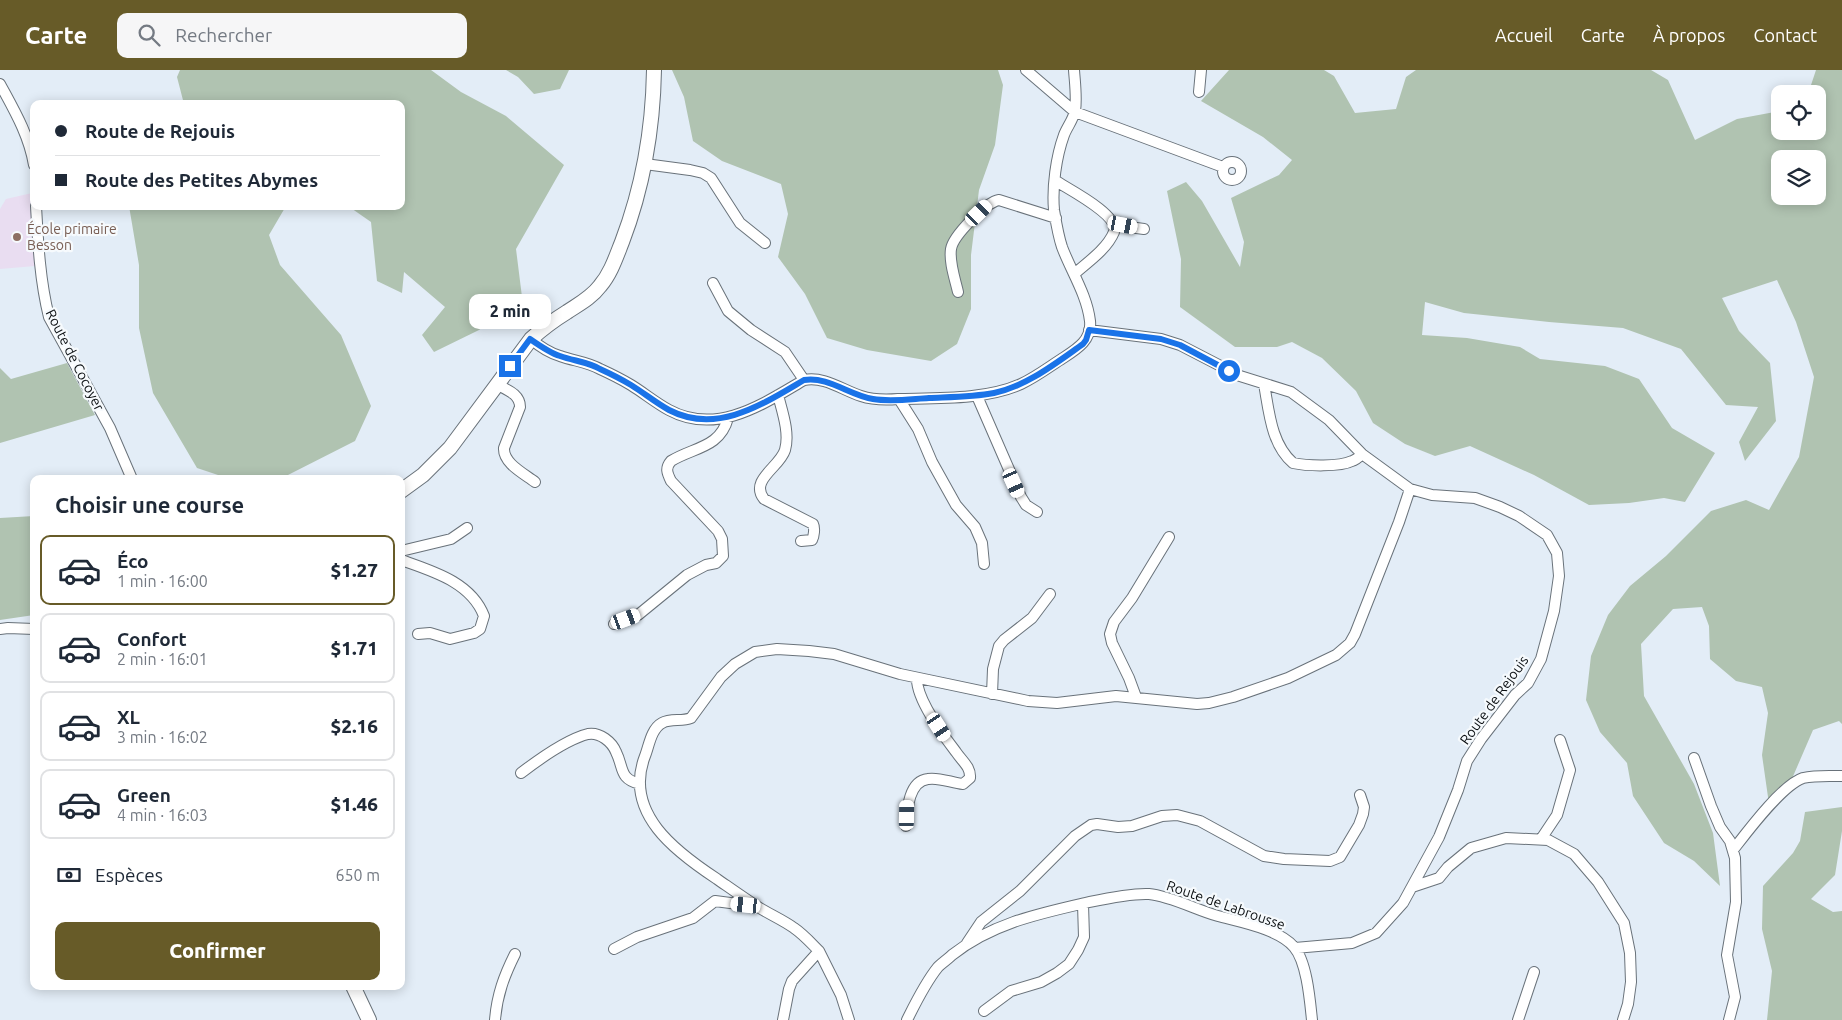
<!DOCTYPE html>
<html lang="fr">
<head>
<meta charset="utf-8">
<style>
	:root { --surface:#fff; --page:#f6f6f7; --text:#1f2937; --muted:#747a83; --line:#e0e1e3; --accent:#675b28 }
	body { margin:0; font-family:Ubuntu,sans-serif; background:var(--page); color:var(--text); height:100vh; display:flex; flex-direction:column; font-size:19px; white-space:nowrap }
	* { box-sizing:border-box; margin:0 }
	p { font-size:16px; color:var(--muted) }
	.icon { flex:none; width:28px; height:28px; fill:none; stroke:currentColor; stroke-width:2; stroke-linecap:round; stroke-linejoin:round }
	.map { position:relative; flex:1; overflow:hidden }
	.panel { position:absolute; left:30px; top:405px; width:375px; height:515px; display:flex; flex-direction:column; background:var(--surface); border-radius:10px; box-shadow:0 2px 12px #0003 }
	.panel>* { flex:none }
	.hud { position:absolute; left:30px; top:30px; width:375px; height:110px; border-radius:10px; box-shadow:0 2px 12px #0003; display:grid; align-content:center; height:110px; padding:0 25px; background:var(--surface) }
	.buttons { position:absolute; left:1771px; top:15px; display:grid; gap:10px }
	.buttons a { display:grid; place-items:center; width:55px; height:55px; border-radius:10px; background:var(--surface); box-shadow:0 2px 12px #0003; font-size:25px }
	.end { position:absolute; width:22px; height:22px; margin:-11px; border:6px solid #1a73e8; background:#fff; box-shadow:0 0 0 2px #fff }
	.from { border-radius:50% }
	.bubble { position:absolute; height:35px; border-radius:10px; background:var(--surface); box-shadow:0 2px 12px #0003; font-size:16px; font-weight:800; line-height:35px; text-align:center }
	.car { position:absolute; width:15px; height:30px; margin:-15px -8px; border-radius:6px; box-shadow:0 0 4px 1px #0007; background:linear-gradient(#fff 24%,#345 0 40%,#fff 0 76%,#345 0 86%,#fff 0) }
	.hud b { display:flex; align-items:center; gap:18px; height:48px; font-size:19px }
	.hud b+b { border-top:1px solid var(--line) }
	.hud i { width:12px; height:12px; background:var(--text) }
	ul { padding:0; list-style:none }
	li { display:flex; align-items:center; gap:15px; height:70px; margin:0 10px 8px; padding:0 15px; border:2px solid var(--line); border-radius:10px }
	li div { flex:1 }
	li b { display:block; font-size:19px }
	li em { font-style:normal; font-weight:800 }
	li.on { border-color:var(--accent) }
	li>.icon { width:45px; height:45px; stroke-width:1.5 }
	h2 { padding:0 25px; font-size:22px; line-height:60px }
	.pay { display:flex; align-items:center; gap:12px; height:55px; padding:0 25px; font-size:19px }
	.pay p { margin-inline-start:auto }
	.cta { display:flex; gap:10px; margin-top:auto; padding:10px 25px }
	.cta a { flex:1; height:58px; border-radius:10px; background:var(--accent); color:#fff; font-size:20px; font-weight:800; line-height:58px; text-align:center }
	header { display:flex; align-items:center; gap:30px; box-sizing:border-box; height:70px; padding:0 25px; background:var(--accent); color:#fff }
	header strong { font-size:24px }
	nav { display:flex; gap:28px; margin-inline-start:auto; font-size:18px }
	.search { width:350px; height:45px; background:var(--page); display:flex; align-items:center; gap:12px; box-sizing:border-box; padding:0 18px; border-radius:10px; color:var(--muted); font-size:19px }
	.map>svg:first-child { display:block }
</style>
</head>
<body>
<header>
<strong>Carte</strong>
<div class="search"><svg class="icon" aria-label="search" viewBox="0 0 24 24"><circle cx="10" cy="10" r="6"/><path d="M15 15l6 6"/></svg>Rechercher</div>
<nav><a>Accueil</a><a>Carte</a><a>À propos</a><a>Contact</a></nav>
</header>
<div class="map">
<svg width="1842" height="950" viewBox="0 0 1842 950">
	<rect width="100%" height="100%" fill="#e3edf7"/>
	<path fill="#e9ddf1" d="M32,123l3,73 -35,3v-60l6,-10z"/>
	<path fill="#b0c3b1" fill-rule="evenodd" d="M180,0h251l30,22 45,24 58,49 -48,84 6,48 -43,33 -45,22 -12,-17 23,-28 -41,-35 -2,21 -25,-12 -6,-59 -23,-16h53v-102h-217l-7,-27z
		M506,0h63l-9,19 -26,5 -16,-17z
		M672,0h326l5,15 -8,60 -16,45 -8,65v54l-14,35 -26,17 -64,-11 -40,-12 -22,-44 -27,-37 10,-43 -7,-30 -59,-23 -29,-20 -9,-44z
		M1229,0h95l10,6 21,37 41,-4 10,-32 10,-7h235l17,10 27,60 42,-21 43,-8v20h38v-37h-10l8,-24h26v654l-3,-3 -26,9 -22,51 -22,23 -7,-49 6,-42 -6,-26 -26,-6 -26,-22 -1,-33 -7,-19 -29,2 -32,35 3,52 50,88 19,49 7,53 -26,-25 -30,-18 -31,-47 -6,-33 -27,-31 -14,-32 5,-44 17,-41 22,-29 36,-30 45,-45 35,-11 23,10 30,-53 15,-80 -18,-55 -19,-42 -55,18 17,33 31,32 6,58 -31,40 -6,-19 19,-35 -32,-2 -45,-56 -58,-21 -74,-6 -85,-9 -39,-11 -3,33 45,3 53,9 20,12 65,7 34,13 33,49 43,25 -30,49 -21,-4 -35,5 -40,2 -55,-30 -64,-29 -35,10 -30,-12 -32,-21 -17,-32 -34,-33 -30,-16 -15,5h-42l-55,-40 1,-48 -14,-68 19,-9 16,19 38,66 4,-25 -13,-44 48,-23 13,-15 -29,-23 -62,-36zM1780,89h38v37h-38z
		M129,136h157l-17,29 11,30 61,70 30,71 -16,35 -69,35 -26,3h-30l-33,-11 -44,-75 -14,-65v-63z
		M67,293l28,52 -95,28v-75l11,11z
		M34,446v99l-34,5v-102z
		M1842,737v24l-7,44 -24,24 22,13 9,-1v109h-75l5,-49 -10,-42 1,-43 30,-33 7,-12 5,-29z"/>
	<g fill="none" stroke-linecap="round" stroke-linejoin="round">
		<g stroke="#69727a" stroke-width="12">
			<path id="minor" d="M1026,0l49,42 148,55
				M0,14c14,26 29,51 34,81
				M1199,22l2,-22
				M1223 101a9 9 0 1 1 18 0a9 9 0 1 1-18 0Z
				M645,94l45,6 13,3 8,5 29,45 25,20
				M1056,111c12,8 64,34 58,51 -7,17 -26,30 -40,42
				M36,136c2,37 4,75 13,111l61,111 22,51
				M1114,155l30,4
				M713,213l15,28 23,19 34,22 19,28
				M958,222c-3,-13 -9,-30 -7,-43 2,-13 35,-47 48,-49l57,18
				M1089,260l72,9 19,6 60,31 51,16 38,28 33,34 48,35 22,6 43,3 25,9 19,9 28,19 10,18 2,23 -5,35 -13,48 -13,24 -13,12 -34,44 -14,22 -9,29 -19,47 -36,66 -27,30 -24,10 -57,5
				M531,269c8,7 19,14 29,17 14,5 28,6 40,13 11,5 21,10 31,16 13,8 25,18 38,25 48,26 94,-6 135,-30 21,-4 38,10 57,16 12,4 25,4 37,3 39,-1 88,1 123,-15 15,-7 28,-17 42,-26 14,-9 29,-18 27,-37 -3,-26 -19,-50 -28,-74 -4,-12 -6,-25 -8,-37 -2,-23 2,-53 10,-75 3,-8 9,-15 11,-24 2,-13 0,-27 -1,-41
				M496,314c11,6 24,10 24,23l-16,41c-1,15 19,25 31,34
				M1264,314c5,27 7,60 29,79 14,3 47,4 59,-2 4,-1 7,-4 10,-7
				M778,325c4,16 12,38 7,55 -5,17 -36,30 -21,49l49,25c2,4 1,12 -1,16l-11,1
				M977,326l44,101 5,8 11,7
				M899,329l19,30 14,33 24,43 19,22 7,16 2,21
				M401,481l50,-12 16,-11
				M401,490c31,11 70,22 83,56l-4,13 -6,4 -24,6 -20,-6 -12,1
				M614,554l24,-9 49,-40 19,-10 10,-2 7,-7 -1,-17 -4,-8 -47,-50c-4,-8 -6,-13 0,-20 23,-14 49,-13 57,-43
				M0,559l8,-1 26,1
				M992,624l1,-25 6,-23 5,-6 28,-22 18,-24
				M1136,627l-7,-19 -17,-35 -2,-9 4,-12 18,-24 37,-61
				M1694,688l17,48 9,21 10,14 5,17 1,44 -9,53 8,42 -6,23
				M521,703c17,-13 47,-34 67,-39 12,-2 24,8 28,18 8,16 3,27 24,32
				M906,756c1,-14 2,-45 22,-47 11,-2 24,4 35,5l7,-6c1,-11 -8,-17 -14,-26 -13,-17 -40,-53 -39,-74
				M1541,769l16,-24 13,-45 -10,-30
				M1733,780c14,-18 49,-65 70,-72 13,-3 26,-2 39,-2
				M1412,817l27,-9 9,-11 23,-19 35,-10 42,2 26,14 24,28 26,41 6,30 1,29 -3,22 -5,16
				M967,873l14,-21 39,-31 55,-55 16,-11 6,-1 21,3 14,-1 30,-10 15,-1 23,6 64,35 20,3 46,2 10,-4 19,-32 4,-11 1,-7 -4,-12
				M614,879l23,-12 56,-19 22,-17 38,5
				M984,941l27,-20 30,-9 16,-9 12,-9 9,-14 6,-13 -1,-33
				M495,950c2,-25 9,-44 20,-66
				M783,950l6,-31 3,-8 27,-30
				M849,950l-8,-25 -22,-44c-8,-8 -16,-17 -25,-23 -11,-8 -25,-14 -36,-21 -14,-9 -28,-19 -41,-28 -41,-27 -94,-66 -72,-123 4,-10 6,-27 17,-33 9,-5 20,-1 29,-5l30,-41 14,-13 20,-12 22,-3 32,2 25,3 66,20 128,27 29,2 59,-7 81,8 12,-1 24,-6 55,-19 48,-23 14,-12 5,-9 44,-112 11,-33
				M907,950c9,-18 18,-37 31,-53 4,-4 10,-8 14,-12 39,-31 85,-41 133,-52 19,-4 45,-10 64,-9 22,2 47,16 69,22 22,6 61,13 76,31 13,15 16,54 18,73
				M1518,950l16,-48"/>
		</g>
		<g stroke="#69727a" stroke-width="16">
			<path id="major" d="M401,421l22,-16 27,-27 81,-109c11,-10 23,-19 36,-27 12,-8 24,-14 33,-26 11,-13 16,-29 22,-44 21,-55 31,-113 32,-172
				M353,916l16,34"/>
		</g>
		<use href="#minor" stroke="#fff" stroke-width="10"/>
		<use href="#major" stroke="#fff" stroke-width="14"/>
	</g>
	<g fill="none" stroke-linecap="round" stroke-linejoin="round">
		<path stroke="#1a73e8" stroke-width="6" d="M510,296l20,-27c10,7 20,14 30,17 14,5 28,6 40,13 11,5 21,10 31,16 13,8 25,18 38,25 48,25 94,-6 135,-30 24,-4 45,15 69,19 18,3 38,0 56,-1 22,-1 44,-1 65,-5 33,-7 62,-30 89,-49l3,-4 3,-10 72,9 19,6 49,26"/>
	</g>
	<circle fill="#8d6e63" stroke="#f6fafd" stroke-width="2" cx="17" cy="167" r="5"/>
	<g text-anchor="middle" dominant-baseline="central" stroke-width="4.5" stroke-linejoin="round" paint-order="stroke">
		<g font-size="14" fill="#785e54" stroke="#f6fafd" text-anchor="start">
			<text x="27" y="159">École primaire<tspan x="27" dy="16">Besson</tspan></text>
		</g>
		<g font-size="14" fill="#0b0f12" stroke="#f6fafd">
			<text transform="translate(75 290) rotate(63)">Route de Cocoyer</text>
			<text transform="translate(1494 630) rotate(-54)">Route de Rejouis</text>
			<text transform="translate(1226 835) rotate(19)">Route de Labrousse</text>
		</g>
	</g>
</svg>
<div class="buttons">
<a><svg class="icon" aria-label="locate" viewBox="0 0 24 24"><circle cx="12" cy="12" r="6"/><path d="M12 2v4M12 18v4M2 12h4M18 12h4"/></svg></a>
<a><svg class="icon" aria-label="layers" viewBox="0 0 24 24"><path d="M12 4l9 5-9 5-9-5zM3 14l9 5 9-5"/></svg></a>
</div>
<i class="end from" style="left:1229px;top:301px"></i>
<i class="end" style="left:510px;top:296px"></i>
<div class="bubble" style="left:469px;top:224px;width:82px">2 min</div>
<i class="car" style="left:979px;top:143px;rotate:46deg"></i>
<i class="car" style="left:1123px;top:155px;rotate:101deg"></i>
<i class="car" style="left:1014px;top:413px;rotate:156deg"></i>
<i class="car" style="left:626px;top:549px;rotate:70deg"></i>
<i class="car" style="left:939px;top:657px;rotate:147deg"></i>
<i class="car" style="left:907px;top:745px;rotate:1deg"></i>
<i class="car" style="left:746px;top:835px;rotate:276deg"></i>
<div class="hud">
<b><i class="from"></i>Route de Rejouis</b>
<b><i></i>Route des Petites Abymes</b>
</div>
<section class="panel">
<h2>Choisir une course</h2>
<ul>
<li class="on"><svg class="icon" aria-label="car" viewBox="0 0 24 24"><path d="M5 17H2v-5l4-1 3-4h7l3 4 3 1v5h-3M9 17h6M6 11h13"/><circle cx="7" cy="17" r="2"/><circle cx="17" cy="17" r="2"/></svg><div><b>Éco</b><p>1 min · 16:00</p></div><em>$1.27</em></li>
<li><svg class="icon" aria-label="car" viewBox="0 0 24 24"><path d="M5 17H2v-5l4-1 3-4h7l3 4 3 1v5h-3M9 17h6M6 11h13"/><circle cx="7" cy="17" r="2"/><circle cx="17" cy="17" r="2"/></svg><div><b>Confort</b><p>2 min · 16:01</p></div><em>$1.71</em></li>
<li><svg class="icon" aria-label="car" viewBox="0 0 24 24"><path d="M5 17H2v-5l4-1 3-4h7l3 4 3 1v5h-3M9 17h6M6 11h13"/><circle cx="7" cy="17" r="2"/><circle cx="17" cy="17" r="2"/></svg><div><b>XL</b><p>3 min · 16:02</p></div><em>$2.16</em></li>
<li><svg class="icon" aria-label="car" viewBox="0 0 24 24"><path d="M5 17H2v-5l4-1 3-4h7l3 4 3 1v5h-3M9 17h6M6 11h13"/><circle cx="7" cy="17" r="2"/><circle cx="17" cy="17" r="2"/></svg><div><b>Green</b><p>4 min · 16:03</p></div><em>$1.46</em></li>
</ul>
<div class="pay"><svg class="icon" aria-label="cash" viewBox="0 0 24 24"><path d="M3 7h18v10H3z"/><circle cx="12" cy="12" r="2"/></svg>Espèces<p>650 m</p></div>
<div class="cta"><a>Confirmer</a></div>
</section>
</div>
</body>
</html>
